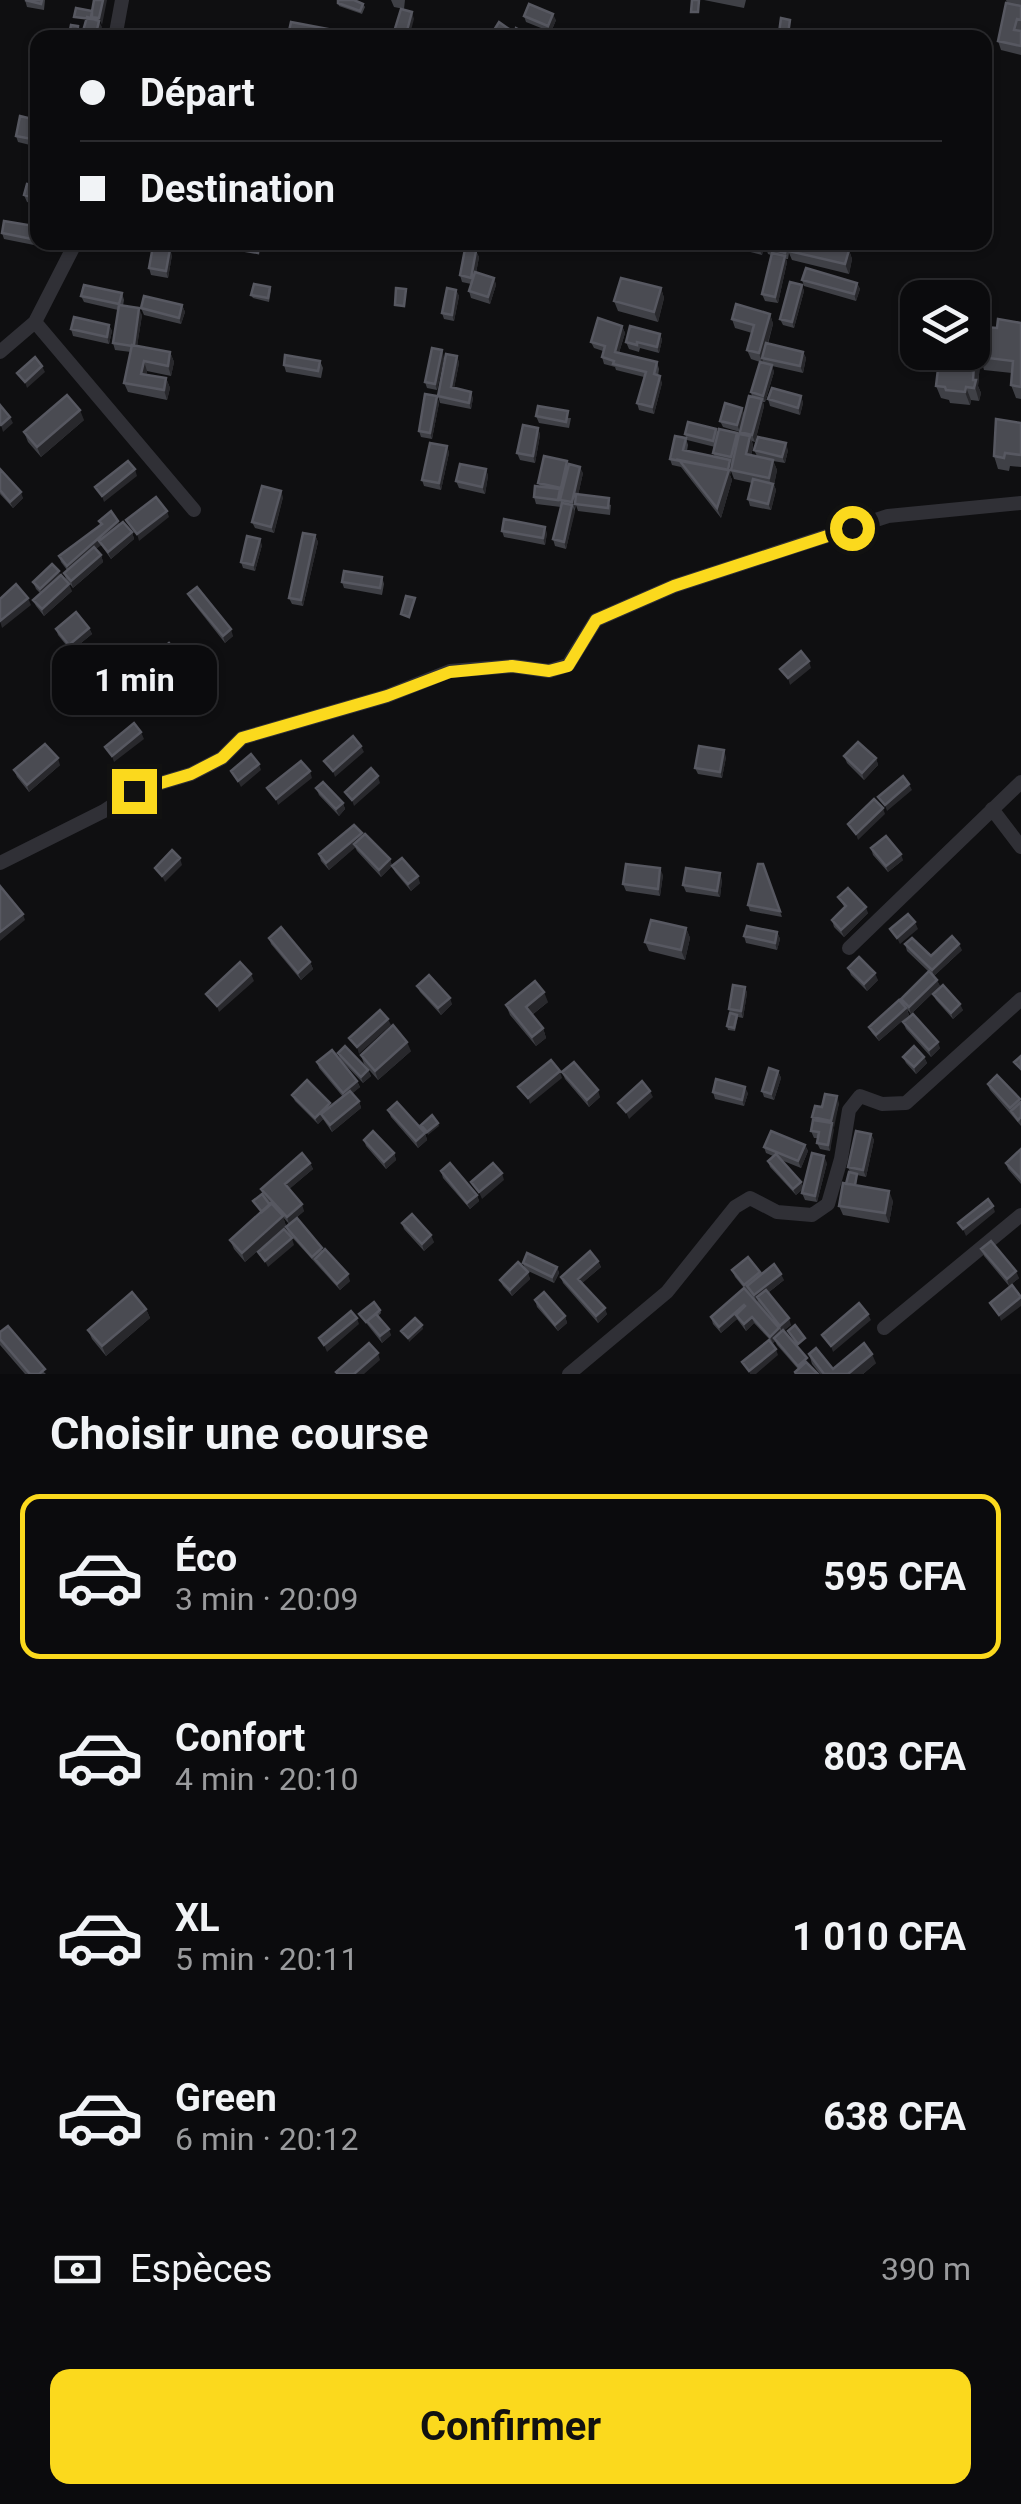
<!DOCTYPE html>
<html lang="fr">
<head>
<meta charset="utf-8">
<style>
	:root { --surface:#0b0b0d; --page:#19191b; --text:#f1f3f6; --muted:#9a9b9d; --line:#2b2b2e; --accent:#fbd91d }
	body { margin:0; font-family:Roboto,sans-serif; background:var(--page); color:var(--text); height:100vh; display:flex; flex-direction:column; font-size:38px; white-space:nowrap }
	* { box-sizing:border-box; margin:0 }
	p { font-size:32px; color:var(--muted) }
	.icon { flex:none; width:55px; height:55px; fill:none; stroke:currentColor; stroke-width:2; stroke-linecap:round; stroke-linejoin:round }
	.map { position:relative; height:1374px; overflow:hidden }
	.sheet { display:flex; flex-direction:column; background:var(--surface); flex:1 }
	.sheet>* { flex:none }
	.hud { position:absolute; left:30px; top:30px; width:962px; height:220px; border-radius:20px; box-shadow:0 2px 8px #0004,0 0 0 2px var(--line); display:grid; align-content:center; height:220px; padding:0 50px; background:var(--surface) }
	.fabs { position:absolute; left:900px; top:280px; display:grid; gap:20px }
	.fabs a { display:grid; place-items:center; width:90px; height:90px; border-radius:20px; background:var(--surface); box-shadow:0 2px 8px #0004,0 0 0 2px var(--line); font-size:50px }
	.end { position:absolute; width:45px; height:45px; margin:-22px; border:12px solid #fbd91d; background:#111; box-shadow:0 0 0 5px #111 }
	.from { border-radius:50% }
	.bubble { position:absolute; height:70px; border-radius:20px; background:var(--surface); box-shadow:0 2px 8px #0004,0 0 0 2px var(--line); font-size:32px; font-weight:700; line-height:70px; text-align:center }
	.hud b { display:flex; align-items:center; gap:35px; height:95px; font-size:38px }
	.hud b+b { border-top:2px solid var(--line) }
	.hud i { width:25px; height:25px; background:var(--text) }
	ul { padding:0; list-style:none }
	li { display:flex; align-items:center; gap:30px; height:165px; margin:0 20px 15px; padding:0 30px; border:5px solid transparent; border-radius:20px }
	li div { flex:1 }
	li b { display:block; font-size:38px }
	li em { font-style:normal; font-weight:700 }
	li.active { border-color:var(--accent) }
	li>.icon { width:90px; height:90px; stroke-width:1.5 }
	h2 { padding:0 50px; font-size:45px; line-height:120px }
	.pay { display:flex; align-items:center; gap:25px; height:110px; padding:0 50px; font-size:38px }
	.pay p { margin-inline-start:auto }
	.primary-button { display:flex; gap:20px; margin-top:auto; padding:20px 50px }
	.primary-button a { flex:1; height:115px; border-radius:20px; background:var(--accent); color:#111; font-size:40px; font-weight:700; line-height:115px; text-align:center }
	.map>svg:first-child { display:block }
</style>
</head>
<body>
<div class="map">
<svg width="1021" height="1374" viewBox="0 0 1021 1374">
	<rect width="100%" height="100%" fill="#0f0f11"/>
	<g fill="none" stroke-linecap="round" stroke-linejoin="round">
		<path stroke="#303036" stroke-width="14" d="M115,38l7,-38
			M35,322l159,188
			M0,352l35,-30 41,-80
			M992,809l29,38
			M0,863l104,-52 30,-20 57,-17 31,-16 20,-20 145,-42 63,-25 63,-5 36,5 19,-6 28,-45 78,-34 214,-70 133,-13
			M849,948l172,-166
			M884,1328l137,-113
			M569,1374l98,-82 68,-85 15,-9 27,14 35,3 16,-11 13,-45 8,-49 11,-14 22,8 24,-1 115,-104"/>
	</g>
	<path fill="#3f4046" d="M25,0h20l-1,10 -17,-3z
		M391,0h14l-1,9 -10,-2z
		M704,0h42l-2,8z
		M1006,0h15v55l-20,-5 -3,-9 9,-38z
		M338,3l25,1 2,3 -3,7 -23,-8z
		M524,16l32,4 -5,12 -25,-10z
		M289,31l60,2 2,5h-59z
		M36,120l2,11 -4,15 -16,-4 -2,-6z
		M38,187v18l-11,-3 -3,-7z
		M2,233h35l-3,12 -30,-6z
		M456,242h12l-1,6 -10,-2z
		M730,242h35l-3,13 -31,-8z
		M766,248l83,2 3,9 -3,15 -57,-14 -3,-7 -1,6h-2l1,3 -9,41 -13,-2 -3,-7 9,-39 -3,-1z
		M476,251l3,6 -3,16 18,5 2,7 -6,19 -19,-6 -2,-7 2,-7 -9,-2 -2,-7z
		M172,255l-4,23 -17,-3 -2,-7z
		M802,280l55,3 3,6 -4,12 -52,-15z
		M802,285l2,6 -10,37 -11,-3 -3,-6z
		M270,287l1,3 -2,12 -16,-4 -2,-3z
		M661,288l3,10 -6,24 -40,-11 -4,-10z
		M456,290l3,6 -5,25 -10,-2 -2,-6z
		M122,293l2,7 -1,6 19,9 -5,31 33,6 4,10 -3,14 -24,-5 -1,4 20,3 4,10 -3,12 -39,-8 -4,-9 7,-31 -16,-2 -2,-7 5,-33 -34,-8 -3,-6z
		M182,305l3,7 -4,12 -37,-9 -3,-7z
		M770,314l3,10 -5,20 35,8 3,6 -3,15 -31,-7 2,6 -9,30h-2l1,4 -9,36 -3,-1 1,5 -2,10h6l-3,-6h34l-3,13 -12,-2 4,9 -3,15 2,5 -5,20 -21,-4 -2,-7 4,-16 -18,-4 -3,-8 -1,4 2,5 -11,38 -40,-51 -9,-2 -2,-6 16,-21 2,7 -1,6 28,6 -2,-4 2,-6 -28,-7 -2,-6 31,-5 2,5 20,2 2,-2v-2l-17,-5 -3,-6 22,-13 2,6 8,-17 -1,-5 9,-30 -9,-3 -4,-9 5,-17 -17,-5 -3,-9z
		M1021,323v76l-5,-1 -5,-13 1,-12 -28,-3 -2,-7h-2l-2,23 3,7 -2,8 -8,-1 -1,5 -20,-2 -1,-3 -8,-2 -5,-12 61,-58z
		M109,325l3,6 -3,13 -36,-8 -2,-7z
		M622,326l3,7 -6,20 38,9 2,7 -1,7 4,7 -8,31 -15,-4 -2,-7 7,-26 -28,-7 -1,-3 -11,-3 -2,-7 1,-6 -9,-3 -3,-6z
		M660,334l2,6 -3,13 -19,-5 -1,4 -10,-3 -3,-7z
		M457,356l2,7 -5,25 19,10 -2,11 -31,-6 -2,-7z
		M444,357l-7,33 -10,-2 -2,-6z
		M320,361l3,7 -2,10 -35,-6 -2,-7z
		M437,396l2,7 -7,36 -11,-2 -2,-6z
		M801,396l2,7 -3,12 -30,-9 -2,-7z
		M536,416l35,2 -2,10 -30,-5z
		M84,420l-43,37 -13,-15 -4,-10z
		M1021,423v44l-11,-1 -1,5 -11,-2 -4,-13z
		M538,428l2,7 -5,28 -15,-3 -3,-7z
		M447,446l2,7 -8,37 -17,-4 -2,-6z
		M568,465l15,8 -5,22 33,10 -1,10 -32,-4 -2,-6 -10,44 -11,-3 -2,-7 8,-32 -25,-3 -2,-7 6,-11 -2,-3z
		M0,469l23,29 -10,10 -13,-14z
		M486,469l2,7 -3,18 -26,-6 -3,-7z
		M283,497l-9,36 -19,-5 -3,-6z
		M99,521l21,3 12,8 2,7 -23,20 -10,-14 -6,4 6,6 2,7 -30,26 -7,-9 -2,-6 3,-3 -6,-8 -2,-6 42,-31z
		M502,531l45,2 -2,12 -41,-8z
		M315,535l3,7 -15,64 -11,-2 -3,-6z
		M262,545l-7,26 -12,-3 -2,-6z
		M382,577l2,7 -2,11 -38,-7 -2,-6z
		M33,582l39,9 -28,25 -8,-10 -3,-6 7,-7 -4,-4z
		M188,594l45,42 -8,7 -34,-43z
		M89,628l3,6 -21,17 -13,-16 -2,-6z
		M152,657l39,11 1,4 24,-7 3,7 -31,27 -9,-12 -2,2 -23,-25z
		M844,756l32,2 2,7 -14,15 -17,-17z
		M726,757l-4,21 -24,-4 -3,-6z
		M60,765l-31,27 -12,-15 -3,-7z
		M316,788l27,15 2,6 -6,7 -20,-21z
		M363,836l27,23 2,7 -11,11 -24,-26 -2,-4 -26,23 -8,-9 -2,-7z
		M871,848l32,12 -15,12 -15,-17z
		M763,864l19,53 -32,-6 -2,-6z
		M392,866l28,17 -9,8 -16,-19z
		M663,875l-3,21 -34,-5 -3,-7z
		M722,880l-2,17 -34,-5 -3,-7z
		M838,897l30,16 -24,24 -10,-10 -2,-7 13,-12z
		M686,928l4,10 -5,22 -36,-9 -4,-9z
		M777,932l3,7 -3,11 -31,-7 -2,-7z
		M269,938l41,24 3,7 -12,11 -30,-36z
		M905,944l26,12 31,-6 -28,26 6,10 -29,28 -4,-5 2,6 -30,26 -7,-8 -3,-6 34,-23 -2,-5 28,-27 -22,-21z
		M848,968l30,12 -11,11 -16,-16z
		M417,986l35,18 -11,11 -21,-23z
		M745,987l2,6 -4,25 -5,-1 -3,14 -7,-1 -1,-4 3,-13 -1,-4z
		M933,994l30,16 -10,9 -17,-19z
		M548,1002l-16,13 11,13 3,10 -10,8 -26,-31 -4,-10z
		M903,1022l37,26 -9,9 -25,-28z
		M411,1051l-33,29 -14,-16 -3,-9z
		M338,1053l30,17 3,6 -8,7 -23,-24z
		M903,1057h21l3,6 -11,11 -10,-11z
		M317,1062l40,19 3,6 -8,6 7,8 2,7 -29,24 -9,-13 -5,5 -23,-23 -3,-6 39,11 12,-9 -24,-29z
		M778,1071l3,7 -7,22 -10,-3 -2,-6z
		M562,1072l38,25 -11,10 -24,-28z
		M988,1084l32,15 1,27 -31,-36z
		M713,1092l35,1 -4,13 -29,-7z
		M839,1103l-6,24 -3,24 -10,-2 -3,-6 1,-5h-4l-3,-7 2,-11 -1,-3 10,-10z
		M388,1110l37,23 2,7 -9,8 -27,-31z
		M871,1134l3,6 -8,37 -9,-2 -1,11 37,15 -4,22 -46,-8 -4,-9 11,-34 -2,-5z
		M364,1140l30,13 2,7 -10,9 -20,-23z
		M805,1145l3,6 -7,17 -20,-8 20,22 2,6 24,-25 -10,39 -12,-2 -3,-7 1,-4 -7,6 -26,-28 -2,-6 5,-5 -7,-3 -2,-6z
		M1021,1149v35l-13,-15 -2,-6z
		M310,1163l3,6 -24,20 15,22 -15,13 -6,-7 3,9 -41,36 -11,-13 -4,-9 31,-28 -8,-11 10,-5 -2,-7z
		M441,1171l36,24 2,6 -9,8 -27,-31z
		M402,1223l32,19 -10,9 -20,-22z
		M286,1227l37,24 27,30 -10,9 -51,-56z
		M981,1249l38,29 -10,8 -25,-30z
		M598,1261l3,6 -19,16 25,31 -9,9 -35,-40 -2,-6z
		M523,1263l34,4 2,6 -5,10 -28,-13 4,9 -18,17 -9,-10 -3,-6 25,-11z
		M732,1270l28,2 1,3 23,5 -15,12 22,33 -8,6 24,27 -9,11 -21,-24 -2,-4 -2,2 -19,-20 -8,8 -9,-12 -16,14 -8,-9 -2,-7 33,-29 -9,-11z
		M535,1300l30,16 2,7 -9,8 -21,-24z
		M146,1309l4,9 -44,38 -14,-17 -4,-9z
		M380,1310l1,3 -3,3 13,19 -9,8 -23,-29z
		M0,1332l46,42h-21l-25,-29z
		M809,1354l24,15 43,-6 -13,11h-43l-8,-10z"/>
	<path fill="#28282c" d="M103,0h4l-5,25 -3,-7z
		M412,12l2,7 -5,19h-4z
		M553,14l3,6 -5,12 -3,-6z
		M99,21l3,6 -3,11h-4z
		M36,120l2,11 -4,15 -2,-7z
		M34,226l3,7 -3,12 -2,-6z
		M761,242h4l-3,13 -3,-6z
		M170,249l2,6 -4,23 -2,-7z
		M849,250l3,9 -3,15 -4,-10z
		M476,251l3,6 -5,27 -3,-6z
		M785,256l2,6 -9,41 -3,-6z
		M494,278l2,7 -6,19 -2,-7z
		M857,283l3,6 -4,12 -2,-7z
		M802,285l2,6 -10,37 -2,-6z
		M661,288l3,10 -6,24 -4,-10z
		M456,290l3,6 -5,25 -2,-6z
		M182,305l3,7 -4,12 -2,-6z
		M139,308l3,7 -6,38 -2,-7z
		M770,314l3,10 -11,39 -3,-10z
		M109,325l3,6 -3,13 -2,-7z
		M622,326l3,7 -8,26 -2,-7z
		M660,334l2,6 -3,13 -2,-6z
		M442,350l2,7 -7,33 -2,-6z
		M975,350l5,13 -2,23 3,7 -2,8 -6,-21z
		M170,352l4,10 -3,14 -3,-10z
		M803,352l3,6 -3,15 -3,-7z
		M457,356l2,7 -6,31 -2,-7z
		M144,361l3,10 -3,12 -3,-9z
		M772,365l2,7 -9,30 -2,-6z
		M42,366l3,6 -18,16 -2,-6z
		M660,376l2,7 -8,31 -2,-7z
		M166,378l4,10 -3,12 -3,-10z
		M966,387l5,13 -1,5 -5,-13z
		M471,392l2,6 -2,11 -2,-6z
		M437,396l2,7 -7,36 -2,-6z
		M801,396l2,7 -3,12 -2,-7z
		M762,399l2,7 -9,36 -3,-7z
		M742,408l2,6 -4,18 -3,-7z
		M80,410l4,10 -43,37 -4,-10z
		M10,417l3,6 -10,9 -2,-7z
		M538,428l2,7 -5,28 -2,-7z
		M750,436l3,10 -4,18 -3,-10z
		M786,443l2,7 -3,13 -3,-6z
		M447,446l2,7 -8,37 -2,-7z
		M730,460l2,7 -2,8 2,5 -11,38 -4,-10z
		M773,460l4,10 -3,15 2,5 -5,20 -3,-6 4,-17 -3,-9z
		M580,467l3,6 -8,36 -3,-7z
		M135,469l2,7 -33,26 -2,-6z
		M486,469l2,7 -3,18 -3,-7z
		M281,491l2,6 -9,36 -3,-6z
		M21,492l2,6 -10,10 -3,-6z
		M572,505l3,7 -9,37 -2,-7z
		M167,511l2,6 -30,24 -2,-7z
		M118,521l3,6 -22,14 2,4 -32,27 -2,-6z
		M545,527l2,6 -2,12 -2,-7z
		M132,532l2,7 -23,20 -3,-7z
		M315,535l3,7 -15,64 -2,-6z
		M260,539l2,6 -7,26 -2,-6z
		M101,555l2,7 -30,26 -2,-7z
		M59,571l2,7 -19,18 -2,-7z
		M69,584l3,7 -28,25 -2,-7z
		M28,598l3,7 -29,23 -2,-7z
		M89,628l3,6 -21,17 -2,-6z
		M231,629l2,7 -8,7 -2,-7z
		M809,661l2,7 -21,17 -2,-7z
		M216,665l3,7 -31,27 -2,-6z
		M191,668l2,6 -16,15 -3,-7z
		M141,732l3,7 -30,23 -2,-6z
		M361,746l3,6 -29,25 -2,-6z
		M724,750l2,7 -4,21 -2,-6z
		M58,758l2,7 -31,27 -2,-7z
		M876,758l2,7 -14,15 -2,-7z
		M259,764l2,6 -20,17 -3,-6z
		M310,771l2,7 -34,27 -2,-6z
		M378,776l2,7 -26,23 -2,-6z
		M909,784l3,6 -25,21 -2,-6z
		M343,803l2,6 -6,7 -3,-7z
		M883,808l2,6 -27,26 -2,-6z
		M362,833l2,7 -35,30 -3,-7z
		M901,854l2,6 -15,12 -2,-6z
		M180,858l2,7 -17,17 -3,-6z
		M390,859l2,7 -11,11 -2,-7z
		M660,868l3,7 -3,21 -2,-7z
		M720,873l2,7 -2,17 -3,-6z
		M418,876l2,7 -9,8 -3,-7z
		M866,907l2,6 -24,24 -3,-7z
		M23,914l2,6 -25,21v-9z
		M915,922l3,7 -18,15 -3,-6z
		M686,928l4,10 -5,22 -4,-10z
		M777,932l3,7 -3,11 -2,-7z
		M959,944l3,6 -28,26 -2,-6z
		M310,962l3,7 -12,11 -3,-7z
		M875,973l3,7 -11,11 -3,-7z
		M251,974l3,7 -35,31 -2,-6z
		M937,980l3,6 -29,28 -2,-7z
		M745,987l2,6 -4,25 -2,-7z
		M544,992l4,10 -19,15 -3,-10z
		M450,998l2,6 -11,11 -3,-7z
		M960,1004l3,6 -10,9 -2,-6z
		M906,1008l3,7 -30,26 -3,-6z
		M388,1019l3,6 -32,29 -2,-7z
		M543,1028l3,10 -10,8 -4,-9z
		M407,1042l4,9 -33,29 -3,-9z
		M938,1042l2,6 -9,9 -2,-7z
		M924,1057l3,6 -11,11 -2,-7z
		M368,1070l3,6 -8,7 -2,-6z
		M560,1071l2,7 -32,26 -2,-6z
		M778,1071l3,7 -7,22 -3,-6z
		M357,1081l3,6 -15,13 -2,-7z
		M745,1087l3,6 -4,13 -2,-6z
		M598,1090l2,7 -11,10 -2,-7z
		M650,1091l3,6 -24,22 -3,-7z
		M837,1096l2,7 -5,25 -3,-7z
		M359,1101l2,7 -29,24 -2,-7z
		M330,1103l2,7 -11,4 2,5 -5,5 -3,-6z
		M438,1123l1,3 -11,9 -1,-3z
		M832,1123l2,7 -4,21 -2,-6z
		M425,1133l2,7 -9,8 -2,-7z
		M871,1134l3,6 -8,37 -3,-7z
		M805,1145l3,6 -7,17 -3,-7z
		M394,1153l2,7 -10,9 -2,-7z
		M824,1156l3,7 -10,39 -2,-6z
		M310,1163l3,6 -26,22 -2,-7z
		M502,1173l2,7 -22,19 -3,-7z
		M801,1182l3,6 -8,7 -3,-6z
		M889,1191l4,10 -4,22 -4,-10z
		M477,1195l2,6 -9,8 -3,-6z
		M302,1204l2,7 -15,13 -2,-7z
		M993,1206l2,6 -29,24 -3,-7z
		M283,1216l3,10 -41,36 -3,-9z
		M431,1235l3,7 -10,9 -2,-7z
		M292,1238l2,7 -26,22 -3,-6z
		M598,1261l3,6 -21,18 -2,-6z
		M557,1267l2,6 -5,10 -2,-6z
		M1016,1271l3,7 -10,8 -2,-7z
		M528,1272l2,7 -18,17 -2,-6z
		M348,1274l2,7 -10,9 -3,-6z
		M781,1274l3,6 -25,20 -2,-3 1,3 -1,2 -3,-7z
		M1021,1297v9l-20,15 -2,-6z
		M744,1305l2,7 -10,3 1,4 -16,14 -2,-6z
		M605,1308l2,6 -9,9 -2,-7z
		M146,1309l4,9 -44,38 -4,-10z
		M868,1314l3,6 -38,32 -2,-6z
		M565,1316l2,7 -9,8 -3,-6z
		M752,1317l2,6 -8,8 -2,-7z
		M357,1318l2,6 -32,28 -3,-7z
		M789,1318l2,7 -9,7 -2,-6z
		M422,1325l1,4 -14,13 -1,-4z
		M779,1328l3,6 -9,9 -3,-6z
		M389,1329l2,6 -9,8 -2,-7z
		M776,1349l2,6 -22,19h-6l-1,-3z
		M378,1353l2,7 -16,14h-10z
		M872,1354l4,9 -13,11h-15z"/>
	<path fill="#4a4b52" stroke="#575861" stroke-width="2.5" d="M25,0h17l-1,4z
		M94,0h9l-4,18 -8,-1z
		M338,0h16l9,4 -3,7 -22,-8z
		M692,0h7l-1,12h-7z
		M1006,3l15,3v14l-4,-1 -3,11 7,1v15l-23,-5z
		M529,4l24,10 -5,12 -24,-10z
		M76,8l16,3v8l-18,-2z
		M401,9l11,3 -7,26 -12,-3z
		M87,17l12,4 -4,17h-14z
		M781,18l9,2 -2,14 -9,-1z
		M291,22l58,11 -1,5h-26l-33,-7z
		M499,22l10,7 -5,9h-15z
		M71,25l7,1 -1,10 -8,-1z
		M516,28l13,7 -1,3h-16z
		M20,116l16,4 -4,19 -16,-3z
		M27,184l11,3v12l-14,-4z
		M4,221l30,5 -2,13 -30,-6z
		M737,242h24l-2,7z
		M767,242h21l-3,11 -19,-5z
		M791,242h28l30,8 -4,14 -56,-13z
		M248,244l11,2 -1,7 -12,-2z
		M153,246l17,3 -4,22 -17,-3z
		M465,249l11,2 -5,27 -11,-3z
		M772,253l13,3 -10,41 -13,-3z
		M806,268l51,15 -3,11 -52,-14z
		M475,272l19,6 -6,19 -19,-6z
		M621,278l40,10 -7,24 -40,-11z
		M790,282l12,3 -10,37 -12,-3z
		M254,284l16,3 -2,11 -17,-3z
		M84,285l38,8 -3,11 -38,-8z
		M396,288l10,1 -2,17 -9,-1z
		M447,288l9,2 -4,25 -10,-2z
		M144,296l38,9 -3,13 -38,-10z
		M736,304l34,10 -11,39 -12,-3 7,-25 -22,-6z
		M119,305l20,3 -5,37 -2,1 -19,-3z
		M74,317l35,8 -2,12 -36,-8z
		M598,318l24,8 -7,26 42,10 -3,12 6,2 -8,31 -15,-4 9,-31 -33,-8 1,-3 -12,-4 3,-11 -14,-4z
		M998,319l23,4v64l-10,-2 2,-24 -33,-4 1,-7h-6l-2,30h3l-2,8 -8,-1 -1,5 -19,-2 -1,-3 -9,-1 4,-34h32v-26l25,2z
		M630,326l30,8 -3,13 -20,-5v3l-11,-3z
		M766,343l37,9 -3,14 -38,-8z
		M132,345l38,7 -2,14 -24,-5 -3,13 25,4 -2,12 -40,-7z
		M432,348l10,2 -7,34 -10,-2z
		M446,354l11,2 -6,31 20,5 -2,11 -31,-7z
		M285,355l35,6 -2,10 -34,-6z
		M35,357l7,9 -17,16 -8,-9z
		M760,362l12,3 -9,31 -12,-4z
		M772,388l29,8 -3,12 -30,-9z
		M425,394l12,2 -7,37 -11,-2z
		M67,395l13,15 -43,37 -13,-15z
		M749,396l13,3 -10,36 -12,-3z
		M725,403l17,5 -5,17 -17,-4z
		M0,405l10,12 -9,8h-1z
		M538,406l30,5 -2,11 -30,-6z
		M996,419l25,4v32l-16,-2 -1,5 -10,-2z
		M688,422l28,7 -3,12 -28,-7z
		M523,425l15,3 -5,28 -16,-3z
		M719,429l18,4 -6,24 -18,-4z
		M739,434l11,2 -4,18 27,6 -4,18 -38,-8z
		M675,436l11,2 -3,12 47,10 -2,10 -58,-11z
		M758,437l28,6 -4,14 -28,-7z
		M430,443l17,3 -8,37 -17,-3z
		M544,456l23,5 -6,27 -23,-5z
		M679,460l50,10 -12,38z
		M128,461l7,8 -33,27 -7,-9z
		M460,464l26,5 -4,18 -26,-6z
		M569,464l11,3 -8,35 -12,-2z
		M0,469l21,23 -11,10 -10,-12z
		M753,479l20,5 -5,20 -20,-5z
		M262,486l19,5 -10,36 -19,-5z
		M535,486l25,3 -2,11 -24,-3z
		M576,494l33,4 -1,10 -33,-4z
		M156,497l11,14 -30,23 -11,-14z
		M562,503l10,2 -8,37 -11,-3z
		M111,511l7,10 -51,45 -8,-10 43,-32 -3,-3z
		M504,519l41,8 -2,11 -41,-7z
		M123,522l9,10 -24,20 -9,-11z
		M303,533l12,2 -14,65 -12,-2z
		M247,536l13,3 -7,26 -12,-3z
		M94,547l7,8 -30,26 -7,-8z
		M52,564l7,7 -19,18 -7,-7z
		M344,571l38,6 -2,11 -38,-6z
		M61,575l8,9 -27,25 -9,-9z
		M16,584l12,14 -28,23v-22z
		M197,587l34,42 -8,7 -35,-42z
		M406,596l9,2 -6,19 -8,-3z
		M76,612l13,16 -20,17 -13,-16z
		M169,643l22,25 -17,14 -22,-25z
		M801,651l8,10 -21,17 -8,-9z
		M209,657l7,8 -30,28 -8,-8z
		M134,723l7,9 -29,24 -7,-9z
		M353,736l8,10 -28,25 -9,-10z
		M858,742l18,16 -14,15 -18,-17z
		M45,744l13,14 -31,27 -13,-15z
		M699,746l25,4 -4,22 -25,-4z
		M251,754l8,10 -21,17 -7,-10z
		M301,761l9,10 -34,28 -9,-11z
		M371,768l7,8 -26,24 -7,-8z
		M903,776l6,8 -24,21 -7,-8z
		M323,782l20,21 -7,6 -20,-21z
		M874,799l9,9 -27,26 -8,-10z
		M354,825l8,8 -36,30 -7,-9z
		M365,834l25,25 -11,11 -25,-26z
		M886,836l15,18 -15,12 -15,-18z
		M172,850l8,8 -18,18 -7,-8z
		M402,858l16,18 -10,8 -16,-18z
		M626,864l34,4 -2,21 -35,-5z
		M758,864h5l17,47 -32,-6z
		M686,868l34,5 -3,18 -34,-6z
		M0,886l23,28 -23,18z
		M848,888l18,19 -25,23 -9,-10 14,-14 -8,-9z
		M908,914l7,8 -18,16 -7,-9z
		M651,920l35,8 -5,22 -36,-8z
		M747,926l30,6 -2,11 -31,-7z
		M281,927l29,35 -12,11 -29,-35z
		M952,936l7,8 -27,26 -27,-26 7,-6 19,18z
		M859,957l16,16 -11,11 -16,-16z
		M240,962l11,12 -34,32 -11,-12z
		M929,971l8,9 -28,27 -8,-8z
		M429,975l21,23 -12,10 -21,-22z
		M535,981l9,11 -18,15 17,21 -11,9 -26,-32z
		M733,985l12,2 -4,24 -12,-2z
		M943,985l17,19 -9,9 -18,-19z
		M899,1000l7,8 -30,27 -7,-8z
		M380,1010l8,9 -31,28 -8,-9z
		M730,1013l7,2 -3,13 -7,-2z
		M913,1014l25,28 -9,8 -26,-28z
		M393,1025l14,17 -32,29 -14,-16z
		M345,1046l23,24 -7,7 -23,-24z
		M914,1046l10,11 -10,10 -11,-10z
		M332,1050l25,31 -14,12 -26,-31z
		M1021,1056v13l-7,-7z
		M551,1060l9,11 -32,27 -10,-11z
		M574,1062l24,28 -11,10 -25,-28z
		M769,1068l9,3 -7,23 -9,-3z
		M997,1075l23,24 -10,9 -22,-24z
		M716,1079l29,8 -3,13 -29,-8z
		M307,1080l23,23 -15,15 -23,-23z
		M642,1081l8,10 -24,21 -8,-9z
		M350,1091l9,10 -29,24 -9,-11z
		M825,1094l12,2 -6,25 -19,-4 3,-11 7,1z
		M397,1102l28,31 -9,8 -28,-31z
		M1021,1102v15l-3,3 -7,-9z
		M432,1115l6,8 -11,9 -6,-7z
		M813,1120l19,3 -4,22 -11,-2 2,-11 -8,-1z
		M373,1131l21,22 -10,9 -20,-22z
		M771,1131l34,14 -7,16 -34,-14z
		M856,1131l15,3 -8,36 -15,-3z
		M1021,1149v30l-15,-16z
		M302,1153l8,10 -25,21 17,20 -15,13 -26,-28z
		M812,1153l12,3 -9,40 -13,-3z
		M776,1154l25,28 -8,7 -25,-28z
		M450,1163l27,32 -10,8 -26,-32z
		M493,1163l9,10 -23,19 -8,-10z
		M849,1172l8,2 -2,11 -9,-1z
		M843,1183l46,8 -4,22 -46,-7z
		M262,1194l8,11 -8,7 -9,-11z
		M988,1199l5,7 -30,23 -5,-6z
		M271,1203l12,13 -41,37 -12,-13z
		M412,1214l19,21 -9,9 -20,-21z
		M297,1218l25,30 -10,9 -26,-30z
		M284,1229l8,9 -27,23 -7,-9z
		M991,1241l25,30 -9,8 -26,-30z
		M325,1249l23,25 -11,10 -22,-25z
		M590,1251l8,10 -20,18 27,29 -9,8 -35,-39z
		M527,1253l30,14 -5,10 -29,-14z
		M748,1257l12,15 -16,13 -12,-15z
		M518,1262l10,10 -18,18 -10,-10z
		M774,1264l7,10 -27,21 -7,-9z
		M1012,1285l9,12 -22,18 -9,-12z
		M744,1288l35,40 -9,9 -18,-20 -8,7 -8,-9 9,-9 -1,-1 -25,22 -8,-10z
		M766,1290l23,28 -9,8 -23,-29z
		M132,1292l14,17 -44,37 -14,-16z
		M544,1292l21,24 -10,9 -20,-25z
		M374,1302l6,8 -14,12 -7,-8z
		M859,1303l9,11 -37,32 -9,-11z
		M351,1311l6,7 -33,27 -5,-7z
		M376,1314l13,15 -9,7 -13,-15z
		M415,1318l7,7 -14,13 -7,-7z
		M795,1325l10,13 -7,6 -10,-13z
		M8,1326l37,43 -6,5h-9l-30,-35v-7z
		M783,1330l24,28 -9,8 -24,-28z
		M769,1340l7,9 -27,22 -7,-9z
		M369,1343l9,10 -24,21h-16l-2,-2z
		M864,1343l8,11 -24,20h-24l-15,-20 7,-6 17,21z
		M806,1362l12,12h-22l-1,-2z"/>
	<g fill="none" stroke-linecap="round" stroke-linejoin="round">
		<path stroke="#fbd91d" stroke-width="12" d="M134,791l57,-17 31,-16 20,-20 145,-42 63,-24 62,-6 37,5 19,-5 28,-46 78,-34 178,-58"/>
	</g>
</svg>
<div class="fabs">
<a><svg class="icon" aria-label="layers" viewBox="0 0 24 24"><path d="M12 4l9 5-9 5-9-5zM3 14l9 5 9-5"/></svg></a>
</div>
<i class="end from" style="left:852px;top:528px"></i>
<i class="end" style="left:134px;top:791px"></i>
<div class="bubble" style="left:52px;top:645px;width:165px">1 min</div>
<div class="hud">
<b><i class="from"></i>Départ</b>
<b><i></i>Destination</b>
</div>
</div>
<section class="sheet">
<h2>Choisir une course</h2>
<ul>
<li class="active"><svg class="icon" aria-label="car" viewBox="0 0 24 24"><path d="M5 17H2v-5l4-1 3-4h7l3 4 3 1v5h-3M9 17h6M6 11h13"/><circle cx="7" cy="17" r="2"/><circle cx="17" cy="17" r="2"/></svg><div><b>Éco</b><p>3 min · 20:09</p></div><em>595 CFA</em></li>
<li><svg class="icon" aria-label="car" viewBox="0 0 24 24"><path d="M5 17H2v-5l4-1 3-4h7l3 4 3 1v5h-3M9 17h6M6 11h13"/><circle cx="7" cy="17" r="2"/><circle cx="17" cy="17" r="2"/></svg><div><b>Confort</b><p>4 min · 20:10</p></div><em>803 CFA</em></li>
<li><svg class="icon" aria-label="car" viewBox="0 0 24 24"><path d="M5 17H2v-5l4-1 3-4h7l3 4 3 1v5h-3M9 17h6M6 11h13"/><circle cx="7" cy="17" r="2"/><circle cx="17" cy="17" r="2"/></svg><div><b>XL</b><p>5 min · 20:11</p></div><em>1 010 CFA</em></li>
<li><svg class="icon" aria-label="car" viewBox="0 0 24 24"><path d="M5 17H2v-5l4-1 3-4h7l3 4 3 1v5h-3M9 17h6M6 11h13"/><circle cx="7" cy="17" r="2"/><circle cx="17" cy="17" r="2"/></svg><div><b>Green</b><p>6 min · 20:12</p></div><em>638 CFA</em></li>
</ul>
<div class="pay"><svg class="icon" aria-label="cash" viewBox="0 0 24 24"><path d="M3 7h18v10H3z"/><circle cx="12" cy="12" r="2"/></svg>Espèces<p>390 m</p></div>
<div class="primary-button"><a>Confirmer</a></div>
</section>
</body>
</html>
